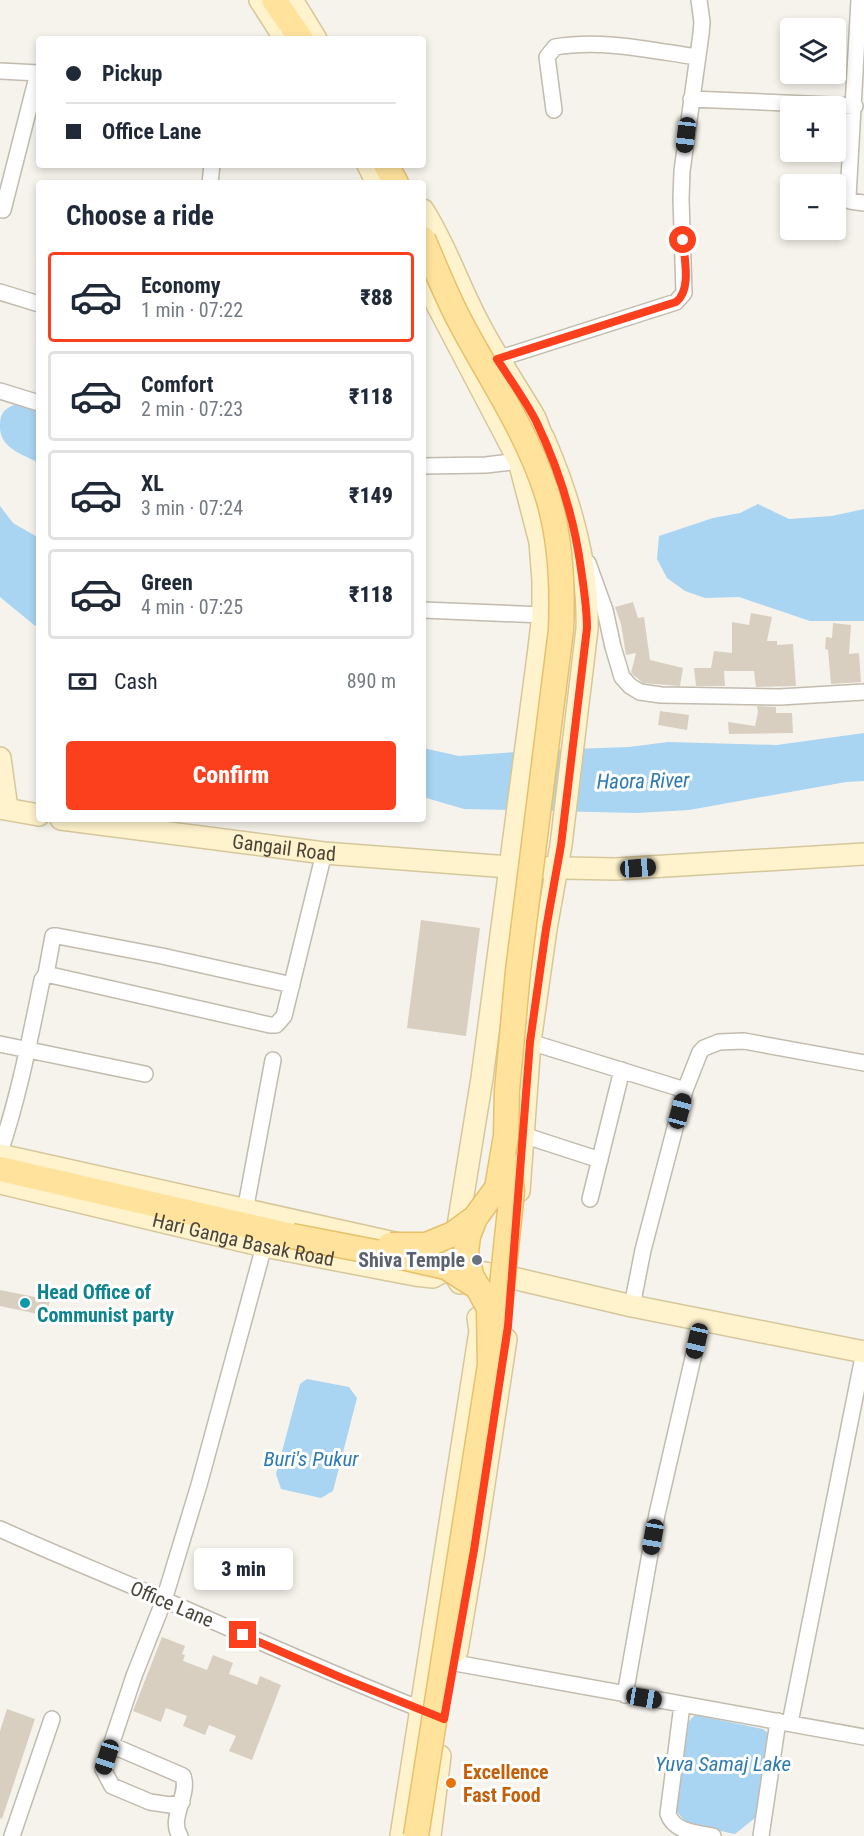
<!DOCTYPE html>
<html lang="en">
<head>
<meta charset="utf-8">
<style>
	:root { --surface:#fff; --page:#f2f2f3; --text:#1f2937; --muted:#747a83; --line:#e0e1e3; --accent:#fc3f1d }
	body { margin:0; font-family:"Roboto Condensed",sans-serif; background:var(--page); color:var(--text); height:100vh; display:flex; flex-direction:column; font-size:22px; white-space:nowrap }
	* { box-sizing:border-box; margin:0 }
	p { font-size:20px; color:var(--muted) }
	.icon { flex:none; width:33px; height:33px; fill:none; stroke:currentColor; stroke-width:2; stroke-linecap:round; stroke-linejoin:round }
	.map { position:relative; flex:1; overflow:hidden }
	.details { position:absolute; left:36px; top:180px; width:390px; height:642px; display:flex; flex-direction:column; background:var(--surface); border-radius:6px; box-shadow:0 3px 9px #0003 }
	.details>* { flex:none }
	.banner { position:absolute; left:36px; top:36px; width:390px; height:132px; border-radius:6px; box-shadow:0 3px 9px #0003; display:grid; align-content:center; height:132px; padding:0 30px; background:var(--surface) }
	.buttons { position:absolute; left:780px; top:18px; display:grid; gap:12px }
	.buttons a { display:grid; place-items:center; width:66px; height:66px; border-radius:6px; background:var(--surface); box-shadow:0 3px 9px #0003; font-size:30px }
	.end { position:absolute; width:27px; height:27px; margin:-14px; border:8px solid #fc3f1d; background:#fff; box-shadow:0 0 0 3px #fff }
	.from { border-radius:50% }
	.bubble { position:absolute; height:42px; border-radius:6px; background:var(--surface); box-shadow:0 3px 9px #0003; font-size:20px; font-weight:800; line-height:42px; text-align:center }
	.car { position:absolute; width:18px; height:36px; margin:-18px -9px; border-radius:8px; box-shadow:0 0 4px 2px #0007; background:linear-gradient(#222 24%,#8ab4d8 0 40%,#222 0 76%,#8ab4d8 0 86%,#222 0) }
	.banner b { display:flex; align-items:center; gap:21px; height:57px; font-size:22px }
	.banner b+b { border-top:2px solid var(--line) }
	.banner i { width:15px; height:15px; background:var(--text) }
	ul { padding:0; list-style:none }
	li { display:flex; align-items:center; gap:18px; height:90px; margin:0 12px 9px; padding:0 18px; border:3px solid var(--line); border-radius:6px }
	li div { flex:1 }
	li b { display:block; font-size:22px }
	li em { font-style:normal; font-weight:800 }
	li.on { border-color:var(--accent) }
	li>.icon { width:54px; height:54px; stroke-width:1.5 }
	h2 { padding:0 30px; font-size:27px; line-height:72px }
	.pay { display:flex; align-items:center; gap:15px; height:66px; padding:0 30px; font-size:22px }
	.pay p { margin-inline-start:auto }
	.cta { display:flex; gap:12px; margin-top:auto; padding:12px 30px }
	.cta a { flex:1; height:69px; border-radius:6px; background:var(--accent); color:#fff; font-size:24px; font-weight:800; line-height:69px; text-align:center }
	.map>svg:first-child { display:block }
</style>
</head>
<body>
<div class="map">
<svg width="864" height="1836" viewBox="0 0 864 1836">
	<rect width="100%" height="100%" fill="#f6f3ec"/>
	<path fill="#a9d4f2" d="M18,403l21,4v56c-17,-9 -39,-15 -39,-36 0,-16 5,-18 18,-24z
		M758,504l31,15 43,-3 32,-7v112h-54l-71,-24 -34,1 -20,-7 -18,-13 -10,-19 2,-23 54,-18 27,-5z
		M0,506l13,17 26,15v91l-39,-32z
		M864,733v48l-18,1 -157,28 -52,3 -173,-4 -41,-12v-49l36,8 86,-6 84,-3 39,-5 109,3z
		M307,1379l42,8 8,11 -24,93 -12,7 -40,-9 -5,-15 24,-90z
		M695,1715l68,14 6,5 -14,84 -20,16 -47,-10 -13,-14 14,-89z"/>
	<path fill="#d8cfc1" d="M633,602l5,16 6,-1 6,43 33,8 -3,18 -37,-3 -12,-10 5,-20 -10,2 -5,-31 -6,-17z
		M751,613l21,4 -5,24h10v4l16,-1 3,42 -40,1 -2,-16h-30l1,15h-29l-2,-18h17l3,-17 18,2v-31l17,3z
		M833,623l18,2 -2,29 10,-1 2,29 -30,2 -3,-34 -3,-1 1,-12 6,1z
		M757,706l19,1v6h16l1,20 -64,1 -1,-12 27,4 3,-14z
		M660,711l29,4 -2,15 -29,-5z
		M421,920l59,8 -14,108 -59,-8z
		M0,1290l50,10 -3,16 -47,-10z
		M162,1637l23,9 -3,8 3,1 -2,6 24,9 6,-15 20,8 -4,11 6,2 22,9 3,-9 21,9 -29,75 -23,-9 7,-15 -27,-11 -4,10 -22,-9 4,-10 -21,-8 -5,14 -28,-11z
		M7,1709l28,10 -33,100 -2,-1v-87z"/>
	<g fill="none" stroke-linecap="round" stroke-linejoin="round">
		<g stroke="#c2bbae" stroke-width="18">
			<path id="street" d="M859,0l-11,197 2,4 14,2
				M0,71l39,2
				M691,99l164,7
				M554,110l-7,-53 8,-10c47,-8 94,3 142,10
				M210,183l2,-18
				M3,210l35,-137
				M0,292l39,12
				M491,361l185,-59 8,-9 -3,-94 1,-28 19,-137 1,-12 -3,-22
				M0,391l39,12
				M423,466l63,-1 33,-4
				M588,563l17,47 8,37 9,30 8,9 10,6 21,3 119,2 84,-5
				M423,610l120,5
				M46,974l7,-38h4l105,20 130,29
				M530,1042l155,48
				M0,1044l145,30
				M523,1135l77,25
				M0,1152c19,-56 30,-114 42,-172l4,-6 224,51h6l8,-9 40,-163
				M590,1199l32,-129
				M245,1211l28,-151
				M632,1306l11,-56 42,-160 15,-38 4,-4 15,-6 25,-1 120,22
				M0,1529c55,25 112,48 167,72 87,38 173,77 261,111
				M455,1663l409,74
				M625,1695l32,-181 45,-195
				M682,1705l-14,109c6,18 29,19 45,22
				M790,1723l74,-371
				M111,1745l72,31c7,19 -15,43 -3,60
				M182,1802l-12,3 -20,-3 -38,-16 -9,-17 31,-93 30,-76 35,-115 65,-239
				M12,1836l40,-117
				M761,1836l17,-115"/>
		</g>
		<g stroke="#d6c79b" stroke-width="24">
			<g id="secondary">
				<path d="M260,0l25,39"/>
				<path d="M292,0l24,39"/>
				<path d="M368,165l9,18"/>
				<path d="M423,210c23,36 36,77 56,114 17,33 38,63 56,94 3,7 5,15 9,21 25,58 45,126 43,190l-26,216 -15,84 -16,113 -11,149"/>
				<path d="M423,278l96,183 21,81 3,39v34l-5,41 -25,189 -31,233 -31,191 9,14"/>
				<path d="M0,758l7,51"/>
				<path d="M0,808l39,7"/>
				<path id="s1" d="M61,819l263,34 185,14 107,2 248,-15"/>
				<path d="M0,1155l408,91"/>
				<path id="s2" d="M0,1183l264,63 151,29 18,2 19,-10"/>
				<path d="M456,1268l57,10 119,28 232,46"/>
				<path d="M457,1651l17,-101 32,-211"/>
				<path d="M401,1836l79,-505 -2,-13"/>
				<path d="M430,1836l10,-80"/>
			</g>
		</g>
		<g stroke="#e6c16a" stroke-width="27">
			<path id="primary" d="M274,0l27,39
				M386,165l10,18
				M0,1169l292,67"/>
		</g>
		<use href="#street" stroke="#fff" stroke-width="15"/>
		<use href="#secondary" stroke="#fff3cd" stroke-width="21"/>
		<use href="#primary" stroke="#ffe39c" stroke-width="24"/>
		<g stroke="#e6c16a" stroke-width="27" stroke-linecap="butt">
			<path id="primary-bridge" d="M423,239c13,30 24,59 40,88 29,54 65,107 84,167 14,44 16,90 14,136l-43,341 -11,119 -1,46 -9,52 -22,30 -7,18 -2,16 5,23 18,33 1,57
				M292,1236l114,22 40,9 33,21
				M390,1245h36l27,-11 22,-16
				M416,1836l74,-471 6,-23 16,-151 -3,-26"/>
		</g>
		<use href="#primary-bridge" stroke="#ffe39c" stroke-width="24"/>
	</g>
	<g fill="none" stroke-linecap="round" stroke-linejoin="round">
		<path stroke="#fc3f1d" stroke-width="8" d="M243,1635l99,43 102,41 30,-169 34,-224 22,-284 16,-113 15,-84 26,-217c0,-20 -3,-38 -6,-59 -7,-52 -22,-100 -45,-148 -11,-21 -26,-42 -39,-62l179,-57c16,-12 8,-44 7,-62"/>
	</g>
	<circle fill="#6b7280" stroke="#fff" stroke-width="2" cx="477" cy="1260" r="6"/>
	<circle fill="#0f9aa8" stroke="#fff" stroke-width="2" cx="25" cy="1303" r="6"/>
	<circle fill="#e8710a" stroke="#fff" stroke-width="2" cx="451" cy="1783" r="6"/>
	<g text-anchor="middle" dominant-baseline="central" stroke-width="6" stroke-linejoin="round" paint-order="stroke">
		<g font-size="20" fill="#4b4439" stroke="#fff">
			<text stroke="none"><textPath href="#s1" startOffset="225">Gangail Road</textPath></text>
			<text stroke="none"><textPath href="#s2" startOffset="250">Hari Ganga Basak Road</textPath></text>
			<text transform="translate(172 1604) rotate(23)">Office Lane</text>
		</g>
		<g font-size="20" font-weight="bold" fill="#5b616d" stroke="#fff" text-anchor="end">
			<text x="465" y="1260">Shiva Temple</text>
		</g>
		<g font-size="20" font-weight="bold" fill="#0d838f" stroke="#fff" text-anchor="start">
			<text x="37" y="1292">Head Office of<tspan x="37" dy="23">Communist party</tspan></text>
		</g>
		<g font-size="20" font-weight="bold" fill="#c56008" stroke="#fff" text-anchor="start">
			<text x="463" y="1772">Excellence<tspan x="463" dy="23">Fast Food</tspan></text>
		</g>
		<g font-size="21" font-style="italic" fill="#2e7ab2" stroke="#fff">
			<text transform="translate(643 781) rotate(-1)">Haora River</text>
			<text x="311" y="1459">Buri's Pukur</text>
			<text x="723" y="1764">Yuva Samaj Lake</text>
		</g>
	</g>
</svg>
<div class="buttons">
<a><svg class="icon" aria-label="layers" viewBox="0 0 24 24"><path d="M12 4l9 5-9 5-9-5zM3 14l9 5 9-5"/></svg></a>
<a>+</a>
<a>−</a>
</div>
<i class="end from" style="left:683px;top:240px"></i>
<i class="end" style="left:243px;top:1635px"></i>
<div class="bubble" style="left:194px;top:1548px;width:99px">3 min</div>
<i class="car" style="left:686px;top:135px;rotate:187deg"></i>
<i class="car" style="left:638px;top:868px;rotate:86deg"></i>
<i class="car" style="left:680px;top:1111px;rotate:15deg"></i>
<i class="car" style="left:697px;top:1341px;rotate:193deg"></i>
<i class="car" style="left:653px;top:1537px;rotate:190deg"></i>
<i class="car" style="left:644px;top:1698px;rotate:100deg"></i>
<i class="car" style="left:107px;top:1757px;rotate:198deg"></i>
<div class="banner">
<b><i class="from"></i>Pickup</b>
<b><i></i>Office Lane</b>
</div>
<section class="details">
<h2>Choose a ride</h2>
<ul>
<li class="on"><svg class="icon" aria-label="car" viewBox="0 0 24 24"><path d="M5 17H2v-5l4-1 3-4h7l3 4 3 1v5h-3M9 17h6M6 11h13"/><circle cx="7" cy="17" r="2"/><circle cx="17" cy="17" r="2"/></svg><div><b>Economy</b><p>1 min · 07:22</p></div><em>₹88</em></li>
<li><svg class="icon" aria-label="car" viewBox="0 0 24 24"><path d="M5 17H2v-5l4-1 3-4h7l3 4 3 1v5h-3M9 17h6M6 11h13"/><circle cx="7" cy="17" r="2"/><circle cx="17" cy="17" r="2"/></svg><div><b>Comfort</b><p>2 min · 07:23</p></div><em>₹118</em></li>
<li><svg class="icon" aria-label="car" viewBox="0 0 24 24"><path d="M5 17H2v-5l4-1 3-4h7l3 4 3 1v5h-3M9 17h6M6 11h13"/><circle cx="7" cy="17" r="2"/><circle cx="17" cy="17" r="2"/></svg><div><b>XL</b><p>3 min · 07:24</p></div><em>₹149</em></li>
<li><svg class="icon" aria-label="car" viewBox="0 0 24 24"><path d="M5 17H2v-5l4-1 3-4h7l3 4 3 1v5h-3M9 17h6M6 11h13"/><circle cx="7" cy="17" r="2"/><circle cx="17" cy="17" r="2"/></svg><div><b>Green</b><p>4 min · 07:25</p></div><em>₹118</em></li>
</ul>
<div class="pay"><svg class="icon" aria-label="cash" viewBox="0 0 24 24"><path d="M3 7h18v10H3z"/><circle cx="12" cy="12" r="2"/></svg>Cash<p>890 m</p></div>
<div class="cta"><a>Confirm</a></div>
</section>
</div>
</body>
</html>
